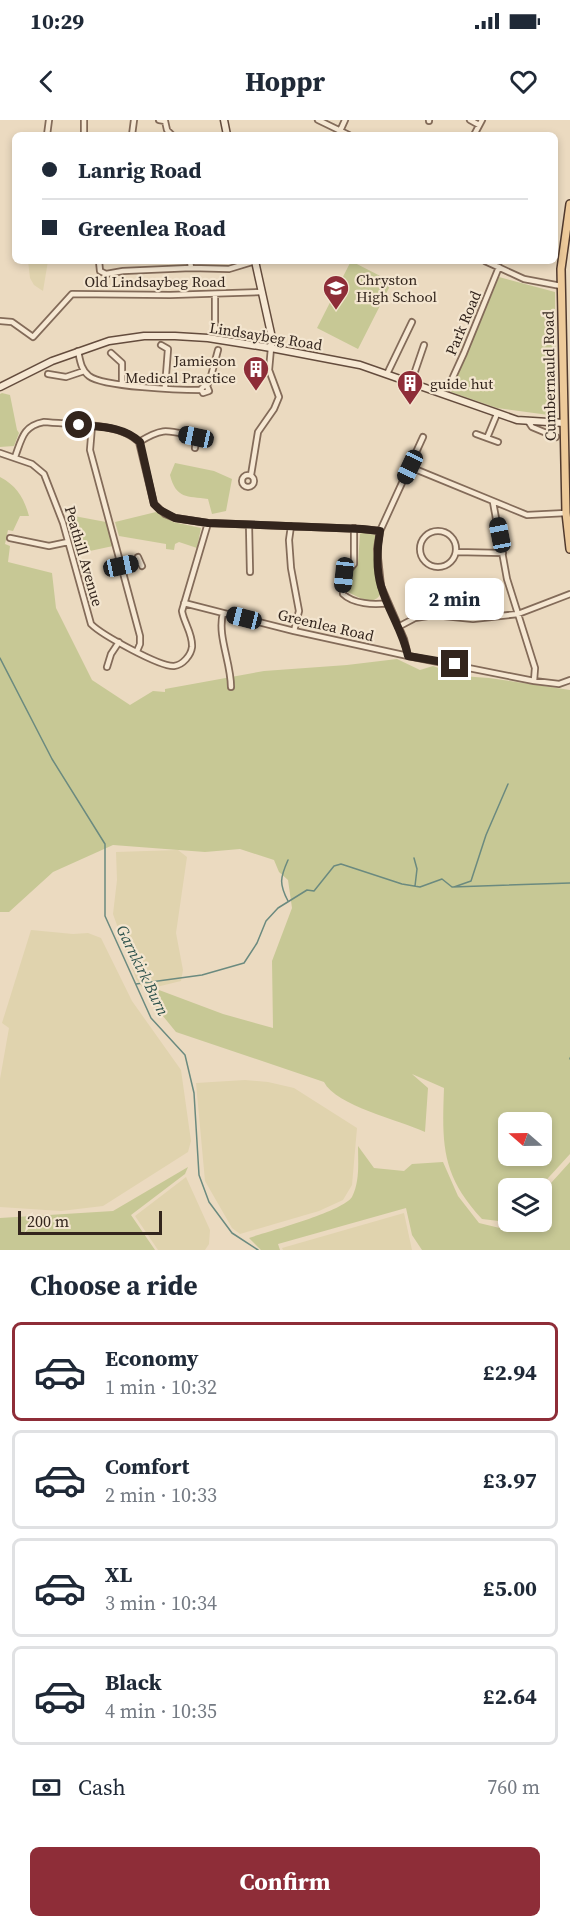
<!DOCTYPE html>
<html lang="en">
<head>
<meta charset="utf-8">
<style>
	:root { --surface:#fff; --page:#f6f6f7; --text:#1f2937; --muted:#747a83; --line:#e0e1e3; --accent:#8e2d38 }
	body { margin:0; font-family:"Source Serif 4",serif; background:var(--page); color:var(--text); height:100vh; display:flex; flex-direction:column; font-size:22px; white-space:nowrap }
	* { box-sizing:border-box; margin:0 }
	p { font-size:20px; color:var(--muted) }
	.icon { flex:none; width:33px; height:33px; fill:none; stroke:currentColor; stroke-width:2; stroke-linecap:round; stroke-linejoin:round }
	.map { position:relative; height:1130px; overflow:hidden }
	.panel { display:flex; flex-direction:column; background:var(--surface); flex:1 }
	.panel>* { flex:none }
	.guide { position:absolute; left:12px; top:12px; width:546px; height:132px; border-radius:9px; box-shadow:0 3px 9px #0003; display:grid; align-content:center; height:132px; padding:0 30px; background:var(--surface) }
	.needle { width:39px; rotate:290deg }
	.controls { position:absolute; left:498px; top:992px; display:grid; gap:12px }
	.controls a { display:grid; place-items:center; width:54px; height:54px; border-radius:9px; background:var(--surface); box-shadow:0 3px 9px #0003; font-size:30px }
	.scale { position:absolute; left:18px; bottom:15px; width:144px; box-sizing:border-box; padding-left:6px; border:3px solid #33251d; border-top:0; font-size:16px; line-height:21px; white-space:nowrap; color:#33251d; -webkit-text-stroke:4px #f3e5cf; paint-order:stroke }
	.end { position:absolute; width:27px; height:27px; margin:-14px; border:8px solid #33251d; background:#fff; box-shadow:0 0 0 3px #fff }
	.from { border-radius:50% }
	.bubble { position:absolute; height:42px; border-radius:9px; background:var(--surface); box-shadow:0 3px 9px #0003; font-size:20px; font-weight:700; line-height:42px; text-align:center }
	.car { position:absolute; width:18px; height:36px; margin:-18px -9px; border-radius:8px; box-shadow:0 0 4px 2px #0007; background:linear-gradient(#222 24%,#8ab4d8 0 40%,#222 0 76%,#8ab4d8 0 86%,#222 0) }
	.guide b { display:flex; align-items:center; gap:21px; height:57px; font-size:22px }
	.guide b+b { border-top:2px solid var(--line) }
	.guide i { width:15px; height:15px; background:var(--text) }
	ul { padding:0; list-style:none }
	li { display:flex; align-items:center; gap:18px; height:99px; margin:0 12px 9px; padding:0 18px; border:3px solid var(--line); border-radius:9px }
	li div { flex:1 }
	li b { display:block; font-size:22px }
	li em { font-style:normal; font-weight:700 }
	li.selected { border-color:var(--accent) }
	li>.icon { width:54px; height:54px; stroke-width:1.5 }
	h2 { padding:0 30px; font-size:27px; line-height:72px }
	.pay { display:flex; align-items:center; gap:15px; height:66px; padding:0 30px; font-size:22px }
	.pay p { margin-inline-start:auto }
	.cta { display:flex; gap:12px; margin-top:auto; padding:12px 30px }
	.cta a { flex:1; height:69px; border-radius:9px; background:var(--accent); color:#fff; font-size:24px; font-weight:700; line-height:69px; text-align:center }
	.status { display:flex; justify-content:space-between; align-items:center; height:42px; padding:0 30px; background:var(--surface); direction:ltr }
	.status svg { height:16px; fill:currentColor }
	header { display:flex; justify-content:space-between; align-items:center; height:78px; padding:0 30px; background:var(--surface); font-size:27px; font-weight:700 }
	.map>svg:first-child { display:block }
</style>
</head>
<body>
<div class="status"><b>10:29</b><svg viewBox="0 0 49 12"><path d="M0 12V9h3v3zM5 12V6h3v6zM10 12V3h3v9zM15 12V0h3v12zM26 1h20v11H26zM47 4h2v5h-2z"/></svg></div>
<header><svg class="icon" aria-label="back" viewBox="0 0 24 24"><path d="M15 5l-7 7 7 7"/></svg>Hoppr<svg class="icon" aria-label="heart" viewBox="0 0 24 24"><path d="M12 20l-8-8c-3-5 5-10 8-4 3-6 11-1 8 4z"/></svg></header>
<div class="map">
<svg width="570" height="1130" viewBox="0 0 570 1130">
	<rect width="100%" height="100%" fill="#ebdac0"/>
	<path fill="#e0d3ae" d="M28,141h20l-5,30 -9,-6 -4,-7z
		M178,730l9,7 -11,76 7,37 -2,11 -37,9 -8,-11 -23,-65 4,-34 -1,-28z
		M31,810l42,4 15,-1 13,5 31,63 49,69 10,71 -3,11 -85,54 -42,5 -61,-4v-128l9,-51 -7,-5z
		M245,960l23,2 26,6 63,40 -5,57 -9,15 -24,11 -79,23 -8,-6 -27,-47 -9,-98z
		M186,1057l24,53 -1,14 -4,6h-47l-23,-34z
		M404,1093l8,37h-129l-1,-2z"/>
	<path fill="#c7c895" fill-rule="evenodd" d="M351,141l41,21 -34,67 -41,-21z
		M499,157l56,15 1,124 -59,-8 -46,-16z
		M2,273l8,2 7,35 2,3 -5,13 -14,1v-53z
		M175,343l39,8 18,8 -6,32 -14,3 -4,-15c-21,-3 -32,0 -38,-24z
		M0,357c17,9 24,21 29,39h-9l-7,15 -5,-1 -3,14 5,2 -2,16 44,11 4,35 36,72 38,25 23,-14 12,1v-3l99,-18 83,-6 50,-6 23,11 13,-4 28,10 28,2 81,12v464l-31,34h-31l-1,34 -25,-3c-41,-44 -40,-75 -38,-131l-32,-14 16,14 -3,44c-25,-12 -89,-26 -101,-50l-148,-50 -22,-27 5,-15 64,24 50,14 -1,-67 20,-53 -4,-28 -9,-8 -5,-12 -34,-11 -35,3 -92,-7 -60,27 -44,40h-9zM508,1002h34v33h-34z
		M156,392l17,10 28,6 -4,20 -18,-6 -4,2 -1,6 -8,-1v-5l-47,-8 -4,-14z
		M74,396l32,6 7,24 -37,8 -10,-34z
		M362,412l13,3v16l6,42c-7,15 -25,3 -35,-2v-13l12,-15 2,-29z
		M358,1026l16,22 30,3 8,-7 31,-2 15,34 21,27 29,7 7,-9h27v-28l28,-31v88h-148l-10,-15 -6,-27 -128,36 2,6h-19l-12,-12c20,-7 93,-26 103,-41 8,-16 6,-34 6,-51z
		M188,1047l-3,7 -54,41 24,35h-155v-32l113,-7z"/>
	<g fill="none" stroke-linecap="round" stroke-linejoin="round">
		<path stroke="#6b8a7f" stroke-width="1.5" d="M0,538l52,101 53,85v72l46,102 34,37 9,38 5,82 10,27 23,31 26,17
			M414,738l3,11 -2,17
			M288,740c-8,18 -9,24 0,41
			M454,767l17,-6 15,-46 22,-51
			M136,864l66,-9 42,-12 13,-20 9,-22 12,-13 29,-18 7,1 20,-25 7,-2 61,20 18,3 22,-8 10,8 118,-4
			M570,938v1"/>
		<g stroke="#836b59" stroke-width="8">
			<path id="street" d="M159,0l6,1 2,9 5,5
				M318,0l31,15
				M470,0l9,5
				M429,1v-1
				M340,11l5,-11
				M47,15l2,-15
				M84,15v-15
				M132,15l2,-15
				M474,15l8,-15
				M99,141l1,10 6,3 17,-3 68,-3
				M190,141l1,7 38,1 26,-8
				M485,141l39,18 37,7
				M215,174v34
				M0,201l12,1 21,15 39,-43 98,1 92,-3
				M161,225l7,4 -3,39
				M78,231c2,9 3,19 11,25 14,11 91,14 112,14
				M111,233l11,10v21
				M48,254l18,3 18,-6
				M387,254l25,-52
				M411,263l13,-38
				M207,266l2,5 -6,2 -2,-4 3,-3h3l4,-10 7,-26
				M448,268l16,-35 35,-86
				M528,301l4,6 24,10
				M92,306l-2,24 50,186v8l-3,7
				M476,314l22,8
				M487,318l10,-24
				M139,322c26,-16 29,-11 57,-5l-1,11
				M0,333l32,11 12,10 19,49 28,101c11,11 69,43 83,42 9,-1 17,-11 18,-19 1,-13 -8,-24 -10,-36l26,-88
				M15,337c7,-19 8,-31 29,-35 29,3 75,0 95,20l15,62 11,10 10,4 33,5 154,6 18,2
				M410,347l117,48 39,-2
				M251,355l7,-43 16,-23 5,-12 -10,-27 2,-22
				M242 361a6 6 0 1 1 12 0a6 6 0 1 1-12 0Z
				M493,382l14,77 28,89 -1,13
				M249,405l1,47
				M291,406l-2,14 2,28 8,43 -5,20
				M354,408v36l-10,11 -1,19c10,10 31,11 45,9
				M420 429a18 18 0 1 1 36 0a18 18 0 1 1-36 0Z
				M10,418l39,8 19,-4
				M456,432l47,1
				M138,437l4,9
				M121,446l19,-4
				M184,483l110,28 114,25 126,25 25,3 11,-4
				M223,493c-6,23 8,49 8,74
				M398,507l17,-9 19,-3 39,4 45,-5 52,-20
				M408,536l-4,-17 -23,-53 -4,-37 3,-18 43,-94
				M107,547l4,-13 8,-12"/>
		</g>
		<g stroke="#644c3d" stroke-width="9">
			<path id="secondary" d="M224,0l3,15
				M255,141l17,77 -1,10
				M0,267l52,-26 57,-20 35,-5h31l33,2 63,10 89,17 157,55 47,3"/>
		</g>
		<g stroke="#513a2e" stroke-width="10">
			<path id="primary" d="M570,84l-9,65 5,244 4,36"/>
		</g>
		<use href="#street" stroke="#f6e8d3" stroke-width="4.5"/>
		<use href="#secondary" stroke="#f6e8d3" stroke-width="6"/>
		<use href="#primary" stroke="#edca9a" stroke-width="7"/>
	</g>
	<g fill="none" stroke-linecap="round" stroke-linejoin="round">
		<path stroke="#33251d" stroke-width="8" d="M79,305c22,2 44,1 61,17l14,62 6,6 15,8 33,5 154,6 18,2c-3,18 -4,38 1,55 7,25 22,45 27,70l47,8"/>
	</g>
	<defs>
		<g id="school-pin" transform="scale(1.35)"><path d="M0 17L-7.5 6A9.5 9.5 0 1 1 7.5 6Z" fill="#8e2d38" stroke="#f3e5cf"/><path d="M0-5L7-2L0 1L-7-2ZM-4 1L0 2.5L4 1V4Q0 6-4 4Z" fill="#fff"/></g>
		<g id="building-pin" transform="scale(1.35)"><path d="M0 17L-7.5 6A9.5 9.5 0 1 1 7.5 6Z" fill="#8e2d38" stroke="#f3e5cf"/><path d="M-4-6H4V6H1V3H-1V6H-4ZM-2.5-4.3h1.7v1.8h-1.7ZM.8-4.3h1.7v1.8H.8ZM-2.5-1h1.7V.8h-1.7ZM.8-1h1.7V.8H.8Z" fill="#fff"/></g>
	</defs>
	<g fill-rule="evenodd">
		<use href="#school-pin" x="336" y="168"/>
		<use href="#building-pin" x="256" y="249"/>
		<use href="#building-pin" x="410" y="263"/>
	</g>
	<g text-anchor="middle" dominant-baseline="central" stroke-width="4.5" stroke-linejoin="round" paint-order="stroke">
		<g font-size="15" fill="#33251d" stroke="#f3e5cf" text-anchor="start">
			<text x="356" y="159">Chryston<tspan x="356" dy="17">High School</tspan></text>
			<text x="236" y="240" text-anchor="end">Jamieson<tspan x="236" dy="17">Medical Practice</tspan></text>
			<text x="430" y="263">guide hut</text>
		</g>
		<g font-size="15" fill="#33251d" stroke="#f3e5cf">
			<text x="155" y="161">Old Lindsaybeg Road</text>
			<text transform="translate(463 203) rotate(-67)">Park Road</text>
			<text transform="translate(266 216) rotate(9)">Lindsaybeg Road</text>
			<text transform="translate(549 256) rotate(-91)">Cumbernauld Road</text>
			<text transform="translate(84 436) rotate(74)">Peathill Avenue</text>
			<text transform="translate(326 505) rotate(13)">Greenlea Road</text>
		</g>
		<g font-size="16" font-style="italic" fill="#2d524c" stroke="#f3e5cf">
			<text transform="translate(143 850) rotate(64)">Garnkirk Burn</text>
		</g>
	</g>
</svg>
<div class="controls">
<a><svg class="needle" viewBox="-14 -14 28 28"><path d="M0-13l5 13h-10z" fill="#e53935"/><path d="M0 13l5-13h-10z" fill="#747a83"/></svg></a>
<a><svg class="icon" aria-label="layers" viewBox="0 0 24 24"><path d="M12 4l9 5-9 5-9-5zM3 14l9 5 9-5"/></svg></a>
</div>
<div class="scale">200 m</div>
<i class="end from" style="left:79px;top:305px"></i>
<i class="end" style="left:455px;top:544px"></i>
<div class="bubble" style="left:405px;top:458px;width:99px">2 min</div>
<i class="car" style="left:196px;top:317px;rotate:282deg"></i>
<i class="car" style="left:410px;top:347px;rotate:205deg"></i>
<i class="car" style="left:500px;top:415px;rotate:349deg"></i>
<i class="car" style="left:121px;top:446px;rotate:78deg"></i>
<i class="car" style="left:344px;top:455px;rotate:186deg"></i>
<i class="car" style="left:244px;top:498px;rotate:284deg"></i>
<div class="guide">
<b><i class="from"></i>Lanrig Road</b>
<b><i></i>Greenlea Road</b>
</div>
</div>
<section class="panel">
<h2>Choose a ride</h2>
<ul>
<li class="selected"><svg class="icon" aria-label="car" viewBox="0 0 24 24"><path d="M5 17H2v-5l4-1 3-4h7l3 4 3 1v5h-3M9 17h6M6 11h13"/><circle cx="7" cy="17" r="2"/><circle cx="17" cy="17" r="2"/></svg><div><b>Economy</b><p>1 min · 10:32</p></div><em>£2.94</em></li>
<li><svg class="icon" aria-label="car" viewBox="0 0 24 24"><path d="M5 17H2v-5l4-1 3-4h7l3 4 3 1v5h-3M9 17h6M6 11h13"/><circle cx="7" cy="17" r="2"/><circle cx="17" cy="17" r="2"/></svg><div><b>Comfort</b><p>2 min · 10:33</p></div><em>£3.97</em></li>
<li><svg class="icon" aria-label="car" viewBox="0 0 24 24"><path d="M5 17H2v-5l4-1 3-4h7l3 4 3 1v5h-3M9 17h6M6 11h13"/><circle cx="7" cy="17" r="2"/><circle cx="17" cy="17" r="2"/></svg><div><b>XL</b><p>3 min · 10:34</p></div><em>£5.00</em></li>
<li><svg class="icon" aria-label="car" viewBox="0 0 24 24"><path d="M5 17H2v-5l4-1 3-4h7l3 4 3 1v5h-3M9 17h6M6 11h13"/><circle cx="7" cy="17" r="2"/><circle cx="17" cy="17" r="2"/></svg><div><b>Black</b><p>4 min · 10:35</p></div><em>£2.64</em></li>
</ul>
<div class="pay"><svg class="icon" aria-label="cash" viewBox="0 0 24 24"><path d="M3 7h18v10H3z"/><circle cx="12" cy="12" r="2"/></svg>Cash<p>760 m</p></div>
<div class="cta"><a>Confirm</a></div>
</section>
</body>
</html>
